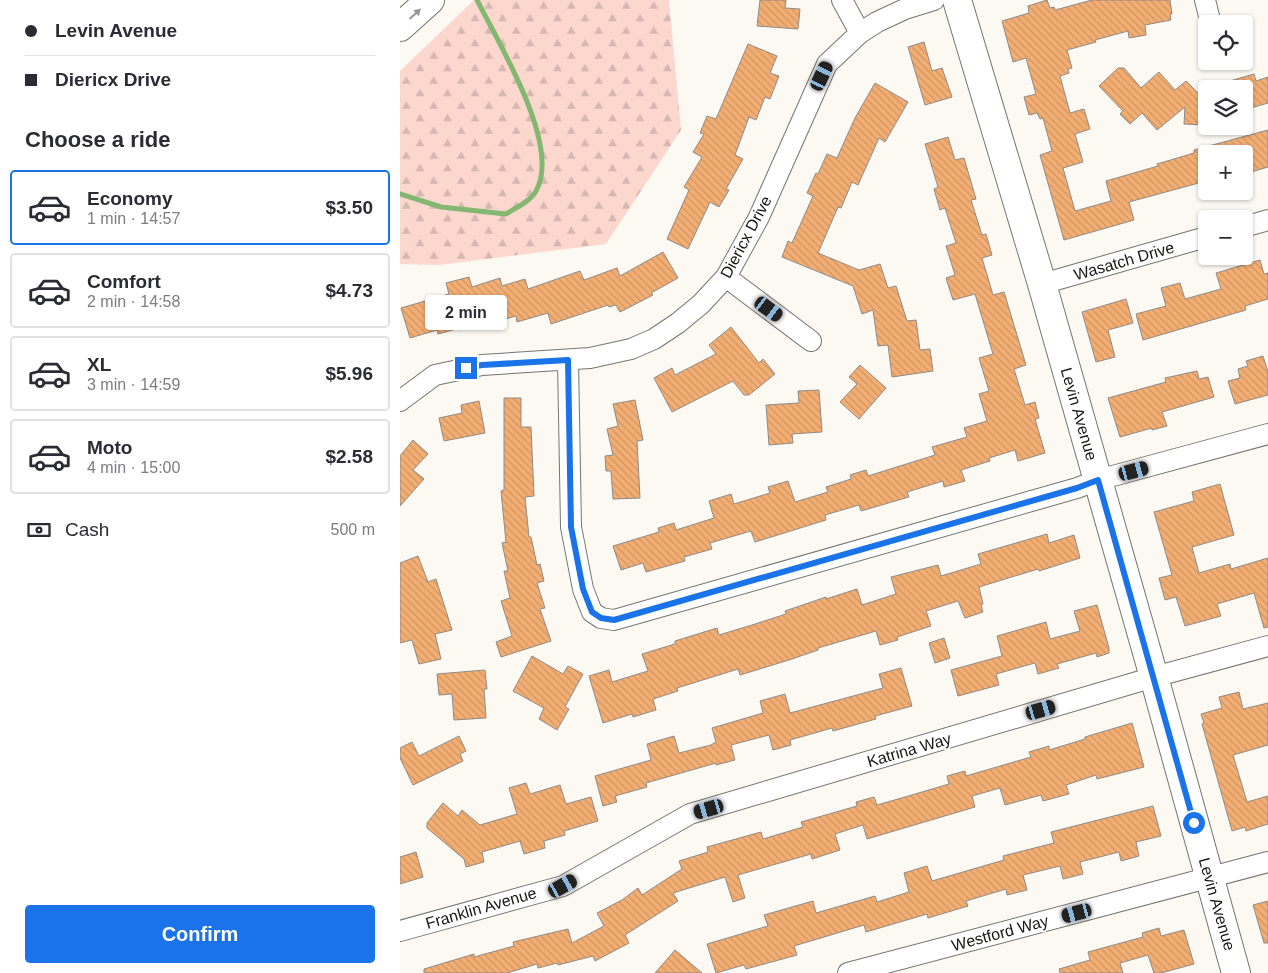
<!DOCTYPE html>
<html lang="en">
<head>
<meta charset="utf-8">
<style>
	:root { --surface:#fff; --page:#f7f7f7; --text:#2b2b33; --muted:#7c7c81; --line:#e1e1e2; --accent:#1a73e8 }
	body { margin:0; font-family:Arial,sans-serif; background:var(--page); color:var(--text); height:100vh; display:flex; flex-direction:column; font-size:19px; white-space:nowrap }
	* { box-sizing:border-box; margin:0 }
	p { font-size:16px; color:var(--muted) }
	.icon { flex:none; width:28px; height:28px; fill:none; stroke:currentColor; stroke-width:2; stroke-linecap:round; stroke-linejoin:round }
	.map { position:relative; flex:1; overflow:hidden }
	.drawer { display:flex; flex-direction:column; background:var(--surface); width:400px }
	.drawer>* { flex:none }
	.guide { display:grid; align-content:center; height:110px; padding:0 25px; background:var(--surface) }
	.fabs { position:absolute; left:798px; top:15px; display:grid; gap:10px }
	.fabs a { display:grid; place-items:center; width:55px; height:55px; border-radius:5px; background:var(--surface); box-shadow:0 1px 4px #0004; font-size:25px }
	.end { position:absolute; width:22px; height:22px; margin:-11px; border:6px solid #1a73e8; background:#fff; box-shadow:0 0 0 2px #fff }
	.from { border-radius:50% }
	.bubble { position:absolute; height:35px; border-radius:5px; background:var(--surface); box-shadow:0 1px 4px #0004; font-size:16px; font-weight:600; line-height:35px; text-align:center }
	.car { position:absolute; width:15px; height:30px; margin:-15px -8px; border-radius:6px; box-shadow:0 0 4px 1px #0007; background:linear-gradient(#222 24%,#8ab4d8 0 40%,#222 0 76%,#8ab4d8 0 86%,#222 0) }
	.guide b { display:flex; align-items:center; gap:18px; height:48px; font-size:19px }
	.guide b+b { border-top:1px solid var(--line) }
	.guide i { width:12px; height:12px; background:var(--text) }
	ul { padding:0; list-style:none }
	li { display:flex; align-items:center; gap:15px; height:75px; margin:0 10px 8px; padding:0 15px; border:2px solid var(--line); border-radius:5px }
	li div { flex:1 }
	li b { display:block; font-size:19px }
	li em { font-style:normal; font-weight:600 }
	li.selected { border-color:var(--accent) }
	li>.icon { width:45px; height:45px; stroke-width:1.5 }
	h2 { padding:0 25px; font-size:22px; line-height:60px }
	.pay { display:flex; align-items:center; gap:12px; height:55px; padding:0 25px; font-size:19px }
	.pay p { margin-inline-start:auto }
	.cta { display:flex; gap:10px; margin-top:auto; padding:10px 25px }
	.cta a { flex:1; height:58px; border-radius:5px; background:var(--accent); color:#fff; font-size:20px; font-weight:600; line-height:58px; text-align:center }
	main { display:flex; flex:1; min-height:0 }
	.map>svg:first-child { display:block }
</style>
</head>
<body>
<main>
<section class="drawer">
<div class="guide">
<b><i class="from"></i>Levin Avenue</b>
<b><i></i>Diericx Drive</b>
</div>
<h2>Choose a ride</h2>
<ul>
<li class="selected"><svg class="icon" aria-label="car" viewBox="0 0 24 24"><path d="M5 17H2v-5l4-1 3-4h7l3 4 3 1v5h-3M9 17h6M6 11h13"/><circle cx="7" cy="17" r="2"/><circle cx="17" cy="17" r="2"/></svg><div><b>Economy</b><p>1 min · 14:57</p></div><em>$3.50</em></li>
<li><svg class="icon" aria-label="car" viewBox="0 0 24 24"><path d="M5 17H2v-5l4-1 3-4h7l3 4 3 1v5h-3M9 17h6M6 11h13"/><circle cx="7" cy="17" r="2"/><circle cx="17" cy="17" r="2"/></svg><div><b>Comfort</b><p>2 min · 14:58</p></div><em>$4.73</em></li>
<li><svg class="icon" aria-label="car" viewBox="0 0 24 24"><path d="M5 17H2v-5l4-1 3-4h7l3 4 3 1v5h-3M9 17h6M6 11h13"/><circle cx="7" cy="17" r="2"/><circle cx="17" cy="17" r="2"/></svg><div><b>XL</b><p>3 min · 14:59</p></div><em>$5.96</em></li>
<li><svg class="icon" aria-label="car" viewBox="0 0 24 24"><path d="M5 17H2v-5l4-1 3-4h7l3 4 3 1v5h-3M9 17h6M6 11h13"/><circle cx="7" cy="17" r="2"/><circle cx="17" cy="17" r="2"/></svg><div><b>Moto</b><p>4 min · 15:00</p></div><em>$2.58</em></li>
</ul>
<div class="pay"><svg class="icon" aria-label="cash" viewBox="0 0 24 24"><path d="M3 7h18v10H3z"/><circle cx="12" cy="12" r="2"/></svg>Cash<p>500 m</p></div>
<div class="cta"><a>Confirm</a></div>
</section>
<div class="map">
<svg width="868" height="973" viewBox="0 0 868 973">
	<defs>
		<pattern id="forest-firs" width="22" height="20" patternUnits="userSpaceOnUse" patternTransform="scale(1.25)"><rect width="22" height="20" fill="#fbd7ce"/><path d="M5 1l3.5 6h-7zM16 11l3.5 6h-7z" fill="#d6b8b0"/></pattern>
		<pattern id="building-back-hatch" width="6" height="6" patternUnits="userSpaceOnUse" patternTransform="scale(1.25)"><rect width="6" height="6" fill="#f3ae73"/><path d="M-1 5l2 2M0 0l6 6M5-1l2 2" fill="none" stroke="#d09563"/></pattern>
	</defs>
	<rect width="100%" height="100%" fill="#fcf9f2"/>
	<path fill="url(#forest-firs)" d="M74,0h195l12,130 -75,114 -167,21 -39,-1v-193z"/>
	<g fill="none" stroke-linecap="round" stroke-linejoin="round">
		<path stroke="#84b771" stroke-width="5" d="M0,194l41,13 65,7c9,-6 25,-13 30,-23 26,-45 -38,-149 -59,-191"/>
	</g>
	<path fill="url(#building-back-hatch)" stroke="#908a85" d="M360,0h26l-1,8 15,1 -2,20 -41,-3z
		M647,0l3,8 4,-1 1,3 37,-10h78l2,14h-2l1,6 -26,5 1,10 -17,3 -1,-7 -33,9 1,2 -29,8 5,18 -4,1 1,4 -9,3 10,37 14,-4 6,20 -15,5 8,28 -20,6 12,43 36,-10 -5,-20 52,-15 -1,-2 37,-11v-3l74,-20v37l-24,7v-20h-38v27l-77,21 5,18 -70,20 -24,-85 12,-4 -9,-33 -3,1 -3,-6 -8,2 -5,-18 12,-3 -10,-36 -13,4 -11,-41 27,-8 -1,-7z
		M524,42l8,29 10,-3 10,29 -27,8 -17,-58z
		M348,44l29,12 -7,17 9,3 -9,23 -5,-2 -9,23 -7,-3 -14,38 8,4 -17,30 3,1 -10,17 -9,-5 -22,47 -21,-10 22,-49 -5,-3 18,-30 -9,-5 11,-18 -4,-1 7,-17 9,3z
		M718,68h6l17,20 18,-16 16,18 11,-9 14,14h6v30l-22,-1 1,-17 -28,23 -15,-17 -12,11 -10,-10 3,-3 -24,-25z
		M854,74l2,7 12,-4v26l-24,7v-21h-27l-1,-4z
		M475,83l33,19 -23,40 -6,-4 -21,47 -6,-3 -11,26 -3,-1 -20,46 41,17 21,-6 8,24 8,-2 11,35 9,-1 4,30 10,-1 3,22 -41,6 -4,-32 -10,1 -5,-36 -11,4 -9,-28 -71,-29 6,-16 4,2 21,-47 -6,-3 9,-20 2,1 9,-20 10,4 18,-40z
		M548,137l7,23 9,-2 12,41 -5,1 11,35 4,-1 6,21 -10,3 11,37 11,-3 22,73 -12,4 11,36 10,-3 4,16 -4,1 10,34 -27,8 -3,-11 -26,8 1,3 -29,9 4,11 -21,6 -1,-6 -36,11 2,5 -48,14 -2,-6 -34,10 1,5 -71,22 -4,-11 -41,12 2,6 -28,8 1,4 -39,11 -3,-9 -22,7 -8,-24 46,-14 -1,-4 16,-5 2,7 38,-12 -5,-17 22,-7 3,10 36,-11 -2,-6 20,-6 7,21 33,-10 -2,-5 25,-8 -1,-4 16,-5 2,6 67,-21 -3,-8 35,-10 -3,-9 23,-7 -8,-27 10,-3 -10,-33 14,-4 -18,-60 -22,6 -7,-22 9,-3 -9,-29 10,-3 -11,-35 -5,2 -6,-21 4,-2 -13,-43z
		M263,252l15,26 -27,15 2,2 -33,17 -4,-7 -7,2 -1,-2 -57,19 -3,-11 -31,9 -1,-6 -24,7v-2l-32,9v-2l-22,6 -1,-4 -27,8 -9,-30 48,-14 -3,-11 23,-6 3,10 28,-9 2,8 23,-7 3,10 52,-18 4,9 33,-12 3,8z
		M860,260l4,14 4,-1v26l-23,7 1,4 -103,30 -7,-26 30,-8 -5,-18 19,-5 5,16 36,-10 -5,-16z
		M726,299l7,24 -25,7 7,27 -19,5 -14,-50z
		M331,327l28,36 4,-4 12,15 -26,21h-5l-11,-14 -61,31 -18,-34 18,-10 3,7 41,-21 -7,-9z
		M863,356l5,16v23l-33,9 -7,-23 12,-3 -2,-9 10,-3 -2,-5z
		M460,365l26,23 -27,31 -19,-17 17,-18 -8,-7z
		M797,371l2,8 9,-2 6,20 -52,15 5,14 -15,4v-2l-32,9 -12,-39 58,-16 -1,-4z
		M419,390l3,42 -30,2 1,9 -24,2 -3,-40 33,-2 -1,-12z
		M104,398h17v29h10l3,69 -9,1 4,40h2l6,28 3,-1 4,17 -7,2 8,25 -5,1 11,32 -50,16 -5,-15 16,-6 -11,-35 9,-3 -6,-27h4l-6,-28 4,-1 -5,-51 3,-1z
		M235,400l8,40 -6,1 3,57 -27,1 -2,-28h-5l-1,-15 8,-1 -6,-26 11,-3 -5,-22z
		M79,401l6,32 -41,8 -5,-23 23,-5 -1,-8z
		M13,440l15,14 -15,16 11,9 -24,27v-50z
		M820,484l14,51 -42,12 7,26 31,-9 1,5 37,-11v69l-4,1 -10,-35 -37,11 4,12 -36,10 -9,-29 -11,3 -6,-22 13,-3 -18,-63 40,-11 -2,-9z
		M647,534l2,9 25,-8 6,23 -41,13 -1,-2 -59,18 4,17 -2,1 2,7 -18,6 -7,-17 -32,10 5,15 -34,11 1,3 -18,5 -4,-14 -58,17v2l-29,10 -49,15 -2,-6 -61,19 1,3 -25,8 3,11 -23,7 -1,-3 -29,9 -14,-47 20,-6 3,12 36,-11 -6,-17 33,-10v-3l42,-13 2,7 33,-10 34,-11 -1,-3 41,-14v2l31,-10 5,16 34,-11 -5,-17 47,-12 3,11 40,-12 -3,-10z
		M18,556l10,26 8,-3 16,51 -17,4 6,25 -22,5 -7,-24 -12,3v-80z
		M697,605l12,43v5l-12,4 -1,-4 -39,11 2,4 -21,6 -3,-11 -39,11 3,11 -41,11 -7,-26 51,-14 -5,-20 49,-14 4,17 30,-8 -6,-20z
		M544,638l6,20 -15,5 -6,-20z
		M132,656l31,18 5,-8 15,8 -18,33 4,2 -12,21 -18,-11 5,-11 -31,-17z
		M501,668l11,38 -37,10 1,3 -43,12 -1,-3 -42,12 1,5 -18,5 -4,-15 -38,10 4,15 -19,5v-2l-70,20 1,4 -32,9 2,6 -14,4 -8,-30 56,-16 -4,-16 27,-8 5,17 32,-8 5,-3 -4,-14 51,-15 -3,-12 25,-7 5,19 93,-25 -4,-14z
		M85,670l2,19h-3l2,29 -32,2 -2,-26 -13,1 -2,-21z
		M839,692l4,17 25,-6v42l-35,10 14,47 21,-6v28l-22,7 -1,-4 -13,4 -30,-107 2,-1 -3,-9 21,-6 -3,-11z
		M732,723l12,44 -47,12 -1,-4 -30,10 3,9 -26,7 -2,-6 -36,10 -5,-17 -28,8 3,11 -108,32 -4,-14 -28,9 5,16 -28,9 -1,-5 -73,21 7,23 -12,4 -8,-25 -52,16 5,8 -53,34 4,8 -34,18 -2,-5 -35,9 -1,-2 -19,5 -1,-4 -30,9h-83v-4l50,-15v3l40,-11 -1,-4 55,-13 4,14 32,-17 -7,-13 25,-13 16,-12 4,7 40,-26 -3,-8 29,-9 -1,-5 54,-15 2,7 40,-12 -2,-5 56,-16 -1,-4 18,-5 3,8 28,-8 44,-13 -2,-8 18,-5 1,5 65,-19 -2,-5 20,-6v4l36,-11v-2z
		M59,736l7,15 -6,3 3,7 -50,24 -13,-27v-10l12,-6 7,14z
		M126,783l4,11 30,-9 6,19 25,-7 7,24 -34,10 1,4 -21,6 1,7 -21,6 -4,-13 -38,11 2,10 -18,5 -2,-8 -37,-31v-5l16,-20 15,13 4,-6 18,15 37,-11 -8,-26z
		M753,806l8,30 -25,6 3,14 -18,5 -2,-9 -39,10 3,12 -20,5 -3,-13 -37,9 4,15 -20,5 -1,-6 -40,12 2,5 -40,12 -1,-4 -61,18 -2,-7 -70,21 3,9 -51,14 -2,-4 -28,8 -9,-29 61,-18 -4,-11 49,-14 3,12 59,-17 2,6 32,-10 -5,-19 23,-7 5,15 72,-21 -1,-4 51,-13 -3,-11z
		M16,852l7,25 -23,7v-27z
		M868,901v42h-4l-11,-38z
		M759,928l2,8 23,-6 10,34 -33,9h-7l-6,-18 -28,8 3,10h-63l-1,-4 31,-9 -2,-8 55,-15 -1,-4z
		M275,950l27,23h-47z"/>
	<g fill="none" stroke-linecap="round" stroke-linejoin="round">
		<g stroke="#76746e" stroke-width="22">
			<path id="street" d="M442,0l18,33
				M805,0l6,24
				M844,227l24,-7
				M326,277l85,64
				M642,284l164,-47
				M168,360l3,167 12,62 9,23 9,6 13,2 463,-132 21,-8 170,-46
				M0,401l35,-26 47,-10 108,-7 41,-9 23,-10 24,-16 23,-19 25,-27 33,-60 68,-153 33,-31 17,-11 28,-13 29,-9
				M0,931l163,-45 127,-72 464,-137 114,-31
				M448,973l420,-111"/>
		</g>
		<g stroke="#76746e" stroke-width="30">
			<path id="secondary" d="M557,0l85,284 112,393 82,296"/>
		</g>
		<g stroke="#76746e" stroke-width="30">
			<path id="highway" d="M0,27l30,-27"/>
		</g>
		<use href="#street" stroke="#fff" stroke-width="20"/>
		<use href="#secondary" stroke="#fff" stroke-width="28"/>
		<use href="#highway" stroke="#fff" stroke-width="28"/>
	</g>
	<defs><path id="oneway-solid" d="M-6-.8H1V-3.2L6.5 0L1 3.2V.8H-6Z" transform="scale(1.25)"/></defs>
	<use fill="#979695" href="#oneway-solid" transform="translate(15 14) rotate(-42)"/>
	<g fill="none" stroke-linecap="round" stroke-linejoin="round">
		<path stroke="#1a73e8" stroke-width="6" d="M66,368l16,-3 86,-5 3,167 12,62 9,23 9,6 13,2 463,-132 21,-8 96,343"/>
	</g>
	<g text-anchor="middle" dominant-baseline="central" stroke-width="4" stroke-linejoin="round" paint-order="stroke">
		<g font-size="16" fill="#171614" stroke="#fff">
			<text transform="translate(346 237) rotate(-62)">Diericx Drive</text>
			<text transform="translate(724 261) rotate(-16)">Wasatch Drive</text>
			<text transform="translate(679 414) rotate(74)">Levin Avenue</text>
			<text transform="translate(509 750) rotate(-16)">Katrina Way</text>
			<text transform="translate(817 904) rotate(74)">Levin Avenue</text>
			<text transform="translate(81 908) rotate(-16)">Franklin Avenue</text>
			<text transform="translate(600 933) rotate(-15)">Westford Way</text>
		</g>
	</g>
</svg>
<div class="fabs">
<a><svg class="icon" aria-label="locate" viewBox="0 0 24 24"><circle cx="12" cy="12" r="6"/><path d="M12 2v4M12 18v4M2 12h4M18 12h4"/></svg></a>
<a><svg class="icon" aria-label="layers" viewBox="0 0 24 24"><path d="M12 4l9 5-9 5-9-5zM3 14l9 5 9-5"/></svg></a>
<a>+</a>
<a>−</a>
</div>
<i class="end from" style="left:794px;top:823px"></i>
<i class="end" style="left:66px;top:368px"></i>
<div class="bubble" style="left:25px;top:295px;width:82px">2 min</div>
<i class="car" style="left:422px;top:76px;rotate:25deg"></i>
<i class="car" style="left:369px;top:309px;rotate:126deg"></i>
<i class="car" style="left:734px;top:471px;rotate:75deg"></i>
<i class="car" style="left:641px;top:710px;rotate:74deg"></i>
<i class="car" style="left:309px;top:809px;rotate:254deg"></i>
<i class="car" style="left:163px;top:886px;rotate:61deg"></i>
<i class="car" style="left:677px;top:913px;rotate:255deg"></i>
</div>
</main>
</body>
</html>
